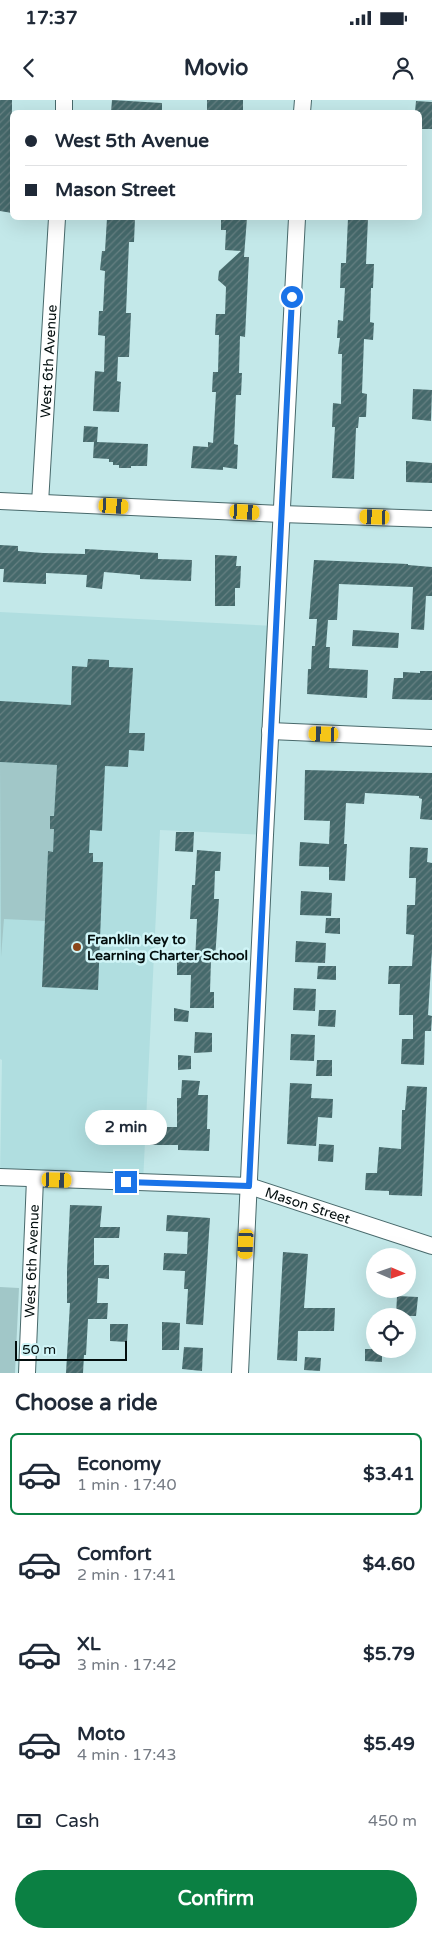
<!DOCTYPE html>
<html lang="en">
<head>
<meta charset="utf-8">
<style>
	:root { --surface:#fff; --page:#f6f6f7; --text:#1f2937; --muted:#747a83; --line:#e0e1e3; --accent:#0b8043 }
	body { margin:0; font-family:"Varela Round",sans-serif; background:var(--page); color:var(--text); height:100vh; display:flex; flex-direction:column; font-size:19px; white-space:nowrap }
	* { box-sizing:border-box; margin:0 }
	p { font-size:16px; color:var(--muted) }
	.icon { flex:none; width:28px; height:28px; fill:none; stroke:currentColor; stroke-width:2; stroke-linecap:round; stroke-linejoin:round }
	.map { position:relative; height:1273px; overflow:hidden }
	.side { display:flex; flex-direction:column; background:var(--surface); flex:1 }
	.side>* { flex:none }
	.guide { position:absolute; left:10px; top:10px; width:412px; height:110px; border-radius:8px; box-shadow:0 5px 20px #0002; display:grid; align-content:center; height:110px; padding:0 15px; background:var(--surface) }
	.needle { width:32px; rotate:92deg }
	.controls { position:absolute; left:366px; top:1148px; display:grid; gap:10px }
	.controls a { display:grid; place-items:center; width:50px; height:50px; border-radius:50%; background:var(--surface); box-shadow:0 5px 20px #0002; font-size:25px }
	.scale { position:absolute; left:15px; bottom:12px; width:112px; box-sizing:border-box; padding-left:5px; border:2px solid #030e0e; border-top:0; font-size:14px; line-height:18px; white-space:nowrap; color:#030e0e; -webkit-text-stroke:4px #d0f5f7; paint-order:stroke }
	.end { position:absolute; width:22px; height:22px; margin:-11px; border:6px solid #1a73e8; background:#fff; box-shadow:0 0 0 2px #fff }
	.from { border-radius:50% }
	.bubble { position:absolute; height:35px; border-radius:18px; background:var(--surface); box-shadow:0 5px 20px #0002; font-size:16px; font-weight:800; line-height:35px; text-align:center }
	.car { position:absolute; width:15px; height:30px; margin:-15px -8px; border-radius:6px; box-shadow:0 0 4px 1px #0007; background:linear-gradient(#f5c518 24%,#345 0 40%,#f5c518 0 76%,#345 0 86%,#f5c518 0) }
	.guide b { display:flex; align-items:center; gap:18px; height:48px; font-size:19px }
	.guide b+b { border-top:1px solid var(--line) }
	.guide i { width:12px; height:12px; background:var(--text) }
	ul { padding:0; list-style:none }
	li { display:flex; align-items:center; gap:15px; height:82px; margin:0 10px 8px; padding:0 5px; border:2px solid transparent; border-radius:8px }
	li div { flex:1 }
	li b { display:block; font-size:19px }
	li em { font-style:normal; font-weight:800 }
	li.selected { border-color:var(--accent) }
	li>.icon { width:45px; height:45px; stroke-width:1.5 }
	h2 { padding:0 15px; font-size:22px; line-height:60px }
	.pay { display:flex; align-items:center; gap:12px; height:55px; padding:0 15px; font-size:19px }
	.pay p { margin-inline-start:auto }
	.action { display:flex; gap:10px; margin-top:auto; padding:10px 15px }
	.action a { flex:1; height:58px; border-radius:30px; background:var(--accent); color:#fff; font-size:20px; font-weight:800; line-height:58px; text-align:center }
	.status { display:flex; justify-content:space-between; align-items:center; height:35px; padding:0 25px; background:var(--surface); direction:ltr }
	.status svg { height:14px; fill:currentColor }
	header { display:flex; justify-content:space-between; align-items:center; height:65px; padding:0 15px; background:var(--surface); font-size:22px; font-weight:800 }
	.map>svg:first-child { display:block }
</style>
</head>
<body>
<div class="status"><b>17:37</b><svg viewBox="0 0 49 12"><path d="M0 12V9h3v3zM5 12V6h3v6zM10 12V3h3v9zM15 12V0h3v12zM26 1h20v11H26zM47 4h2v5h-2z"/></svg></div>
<header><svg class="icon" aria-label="back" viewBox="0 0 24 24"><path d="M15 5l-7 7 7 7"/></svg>Movio<svg class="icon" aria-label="person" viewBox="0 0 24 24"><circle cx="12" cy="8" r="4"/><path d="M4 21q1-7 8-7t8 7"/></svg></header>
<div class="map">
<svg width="432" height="1273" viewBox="0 0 432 1273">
	<defs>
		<pattern id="building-hatch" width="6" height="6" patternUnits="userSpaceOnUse" patternTransform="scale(1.25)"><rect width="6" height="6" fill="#45696b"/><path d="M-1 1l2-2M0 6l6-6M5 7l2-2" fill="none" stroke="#668082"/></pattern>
	</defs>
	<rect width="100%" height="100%" fill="#c3e8e9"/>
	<path fill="#b0dee0" d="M0,512l275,14 -10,209 -105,-5 -17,353 -143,-6 2,-117 -2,-1z"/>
	<path fill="#a1c7c8" d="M0,662l57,3 -3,51h-4v12l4,1 -1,23h-5l-3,69 -41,-2 -3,38z
		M0,1187l19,1 -4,85h-15z"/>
	<path fill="url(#building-hatch)" d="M0,0h12v50l-2,39h2v24l-12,-2z
		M112,0l50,3v9h-51z
		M207,0h36v12h-36z
		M416,1l16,1v27h-12v-17h-5z
		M107,118h28l-1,24h-5l-3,71h5l-2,44h-11l-1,24 4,1 -2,30 -26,-1 2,-40 9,1 1,-36 -7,-1 1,-24h4l2,-40 -5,-1 2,-19h3z
		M221,118h26l-3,39h5l-4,80 -5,-1 -1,37h3l-1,22h-5l-2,49 4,1 -1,24 -14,-2v3l-32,-2 2,-22 15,1v-5l5,1 3,-51h-4l1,-20h5l1,-37h-4l1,-21h9l1,-27 -8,-7 1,-9 22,-20 -16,-1 1,-20h-5z
		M348,118h20l-2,46h8l-1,24h-2l-1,34 4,1 -1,17 -9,-1 -2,54 5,1 -1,23h-7l-1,11h-2l-2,51 -22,-1 3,-51h-3l1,-24 8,1 1,-50h-4l2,-16h-3l1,-18 5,1 2,-33h-5l1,-25h5z
		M413,289l19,1 -1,31 -19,-2z
		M84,326l14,1 -1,15 51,2 -1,22h-16v2h-12v-3h-6v-3h-4v-3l-16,-1 1,-16h-11z
		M406,361l26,2v20l-26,-1z
		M0,445l18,1v5l25,2 42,1v-5l73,4v6l34,1 -1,21 -51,-2v-4l-36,-3 -2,17 -16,-2 1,-12 -41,-2v11l-43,-2 1,-13h-4z
		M215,455l22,1 -1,10h5l-1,22h-5v18h-20z
		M314,460l94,4v1l24,2v29h-6l-2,34 -13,-1 2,-42 -74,-3 -2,36h-9l-2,27h4l-1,21 39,2 -1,28 -60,-4 1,-25h3l1,-23h3l2,-27h-8z
		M353,530l46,3 -1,15 -46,-2z
		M88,559l21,1v7l24,1 -4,65h16l-1,18 -15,-1 -1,17 -23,-1 -3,65 -12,-1 -1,23h4v9h10l-5,128 -56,-3 6,-136 5,1 1,-23h-4v-13h4l3,-51 -57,-3v-61l71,4 1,-39 15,1z
		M420,571h12v29l-40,-1 2,-21h9v-6l17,1z
		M305,670l127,3v47l-12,-1 2,-20 -3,-1v-2l-54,-3 -1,11 -18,-1 -2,41h3l-2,37 -16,-1v-13l-30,-1 1,-24 29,2 1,-23 -26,-1z
		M176,732h18l-1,20 -18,-1z
		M410,747l18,1 -1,14 5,1v88l-4,64 4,1 -1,15h-6l-1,34 -23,-1 1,-25h11v-24h-14l1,-31h-12l1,-18h23l2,-31 -8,-1 1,-29h8l1,-27h-7z
		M197,750l24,2 -1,19h-5l-1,28h5l-4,61 -4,-1 -1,33h4v16h-24l1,-33h-14v-14l18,1 2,-43h-7l2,-34h3z
		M301,791l31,2 -1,23 -31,-1z
		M326,818h14v16l-15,-1z
		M296,841l30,2 -1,20 -30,-1z
		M318,866h18v14l-19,-1z
		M294,888l22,1 -1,22 -22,-1z
		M174,908l15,3 -1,11 -14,-1z
		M319,910h17l-1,17 -17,-1z
		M195,932l17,1v19l-18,1z
		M291,934l24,1 -1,26 -24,-1z
		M178,955l13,1v13l-13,1z
		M317,960h15v16h-16z
		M182,980l18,1 -2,14h10l-1,34h3l-1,22 -31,-1v-5h-29l2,-18h26v-29h4z
		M290,983l22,1 -1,14 22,1 -1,19 -14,-1 -2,29 -29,-2z
		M407,986l20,1 -5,109 -33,-1v-4l-24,-1 1,-17h11l2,-26 22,2 1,-39h3z
		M319,1044l15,1 -1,17 -15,-1z
		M70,1105l32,1 -2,21h20l-1,11h-25v27h15v14l-11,-1 -1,25h11l-1,16h-19l-2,36h-2l-1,18h-17l4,-70h-3v-33z
		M167,1115l43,3 -7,107 -17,-1 2,-35h-4l1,-18 -22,-1 1,-17 23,1 1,-22 -22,-1z
		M283,1152l25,2 -4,54h31l-1,23h-36l-1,30 -20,-1z
		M397,1196l21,1 -2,19h-20z
		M162,1222l18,1 -1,27h-17z
		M110,1224h18l-1,18 -17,-1z
		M184,1247l19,1 -1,23 -20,-2z
		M365,1249h17v13l-17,-1z
		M305,1257l16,1 -1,13 -16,-1z"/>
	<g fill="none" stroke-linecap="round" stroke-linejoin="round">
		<g stroke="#48696b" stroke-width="18">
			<g id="minor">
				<path d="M64,12v-12"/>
				<path d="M302,12l1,-12"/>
				<path d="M0,401l281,13 151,5"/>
				<path id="s1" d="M40,403l17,-285"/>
				<path d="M270,631l162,7"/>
				<path id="s2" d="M0,1077l249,9 183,60"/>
				<path id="s3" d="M27,1273l8,-194"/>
				<path d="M240,1273l25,-538 32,-617"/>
			</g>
		</g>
		<use href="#minor" stroke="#fff" stroke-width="16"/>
	</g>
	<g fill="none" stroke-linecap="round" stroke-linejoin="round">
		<path stroke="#1a73e8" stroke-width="6" d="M126,1082l123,4 43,-889"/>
	</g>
	<circle fill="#8b471a" stroke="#d0f5f7" stroke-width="2" cx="77" cy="847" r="5"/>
	<g text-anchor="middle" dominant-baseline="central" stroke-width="5" stroke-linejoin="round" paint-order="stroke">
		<g font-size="14" fill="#030e0e" stroke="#d0f5f7">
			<text stroke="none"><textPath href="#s1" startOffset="142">West 6th Avenue</textPath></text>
			<text stroke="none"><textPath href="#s2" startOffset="311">Mason Street</textPath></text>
			<text stroke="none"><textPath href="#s3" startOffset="112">West 6th Avenue</textPath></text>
		</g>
		<g font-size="14" font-weight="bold" fill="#030e0e" stroke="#d0f5f7" text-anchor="start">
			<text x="87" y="839">Franklin Key to<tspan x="87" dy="16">Learning Charter School</tspan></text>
		</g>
	</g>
</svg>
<div class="controls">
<a><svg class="needle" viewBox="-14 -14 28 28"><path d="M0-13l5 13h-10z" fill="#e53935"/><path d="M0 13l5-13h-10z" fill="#747a83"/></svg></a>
<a><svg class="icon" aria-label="locate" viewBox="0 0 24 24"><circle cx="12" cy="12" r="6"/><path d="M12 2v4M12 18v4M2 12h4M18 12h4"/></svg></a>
</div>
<div class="scale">50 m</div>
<i class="end from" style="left:292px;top:197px"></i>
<i class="end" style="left:126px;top:1082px"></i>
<div class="bubble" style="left:85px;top:1010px;width:82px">2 min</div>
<i class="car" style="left:114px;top:406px;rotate:93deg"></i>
<i class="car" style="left:245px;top:412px;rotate:93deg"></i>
<i class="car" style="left:375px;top:417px;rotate:272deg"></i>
<i class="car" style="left:324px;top:634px;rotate:272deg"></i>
<i class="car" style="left:57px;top:1080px;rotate:92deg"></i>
<i class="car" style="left:246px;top:1144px;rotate:183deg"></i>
<div class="guide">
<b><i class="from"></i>West 5th Avenue</b>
<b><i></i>Mason Street</b>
</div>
</div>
<section class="side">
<h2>Choose a ride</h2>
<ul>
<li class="selected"><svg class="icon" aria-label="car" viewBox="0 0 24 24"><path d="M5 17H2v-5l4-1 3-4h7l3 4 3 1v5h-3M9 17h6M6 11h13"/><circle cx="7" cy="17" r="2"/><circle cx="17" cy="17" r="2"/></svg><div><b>Economy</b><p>1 min · 17:40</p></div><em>$3.41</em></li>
<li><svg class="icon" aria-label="car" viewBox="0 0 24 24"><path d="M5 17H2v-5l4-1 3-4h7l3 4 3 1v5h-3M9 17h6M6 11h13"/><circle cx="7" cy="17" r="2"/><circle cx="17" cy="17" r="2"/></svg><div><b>Comfort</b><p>2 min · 17:41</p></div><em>$4.60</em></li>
<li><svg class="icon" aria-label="car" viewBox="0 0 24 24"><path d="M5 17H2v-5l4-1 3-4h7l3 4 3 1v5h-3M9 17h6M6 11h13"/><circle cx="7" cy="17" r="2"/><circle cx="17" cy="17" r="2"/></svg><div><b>XL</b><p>3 min · 17:42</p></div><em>$5.79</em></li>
<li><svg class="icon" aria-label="car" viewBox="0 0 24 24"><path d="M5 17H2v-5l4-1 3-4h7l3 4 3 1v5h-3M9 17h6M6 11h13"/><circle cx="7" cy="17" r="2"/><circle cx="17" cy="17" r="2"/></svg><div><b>Moto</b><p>4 min · 17:43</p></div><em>$5.49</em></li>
</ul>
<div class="pay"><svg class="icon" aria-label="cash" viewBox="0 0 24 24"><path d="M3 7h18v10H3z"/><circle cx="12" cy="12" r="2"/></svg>Cash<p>450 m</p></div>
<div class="action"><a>Confirm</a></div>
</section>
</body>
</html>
